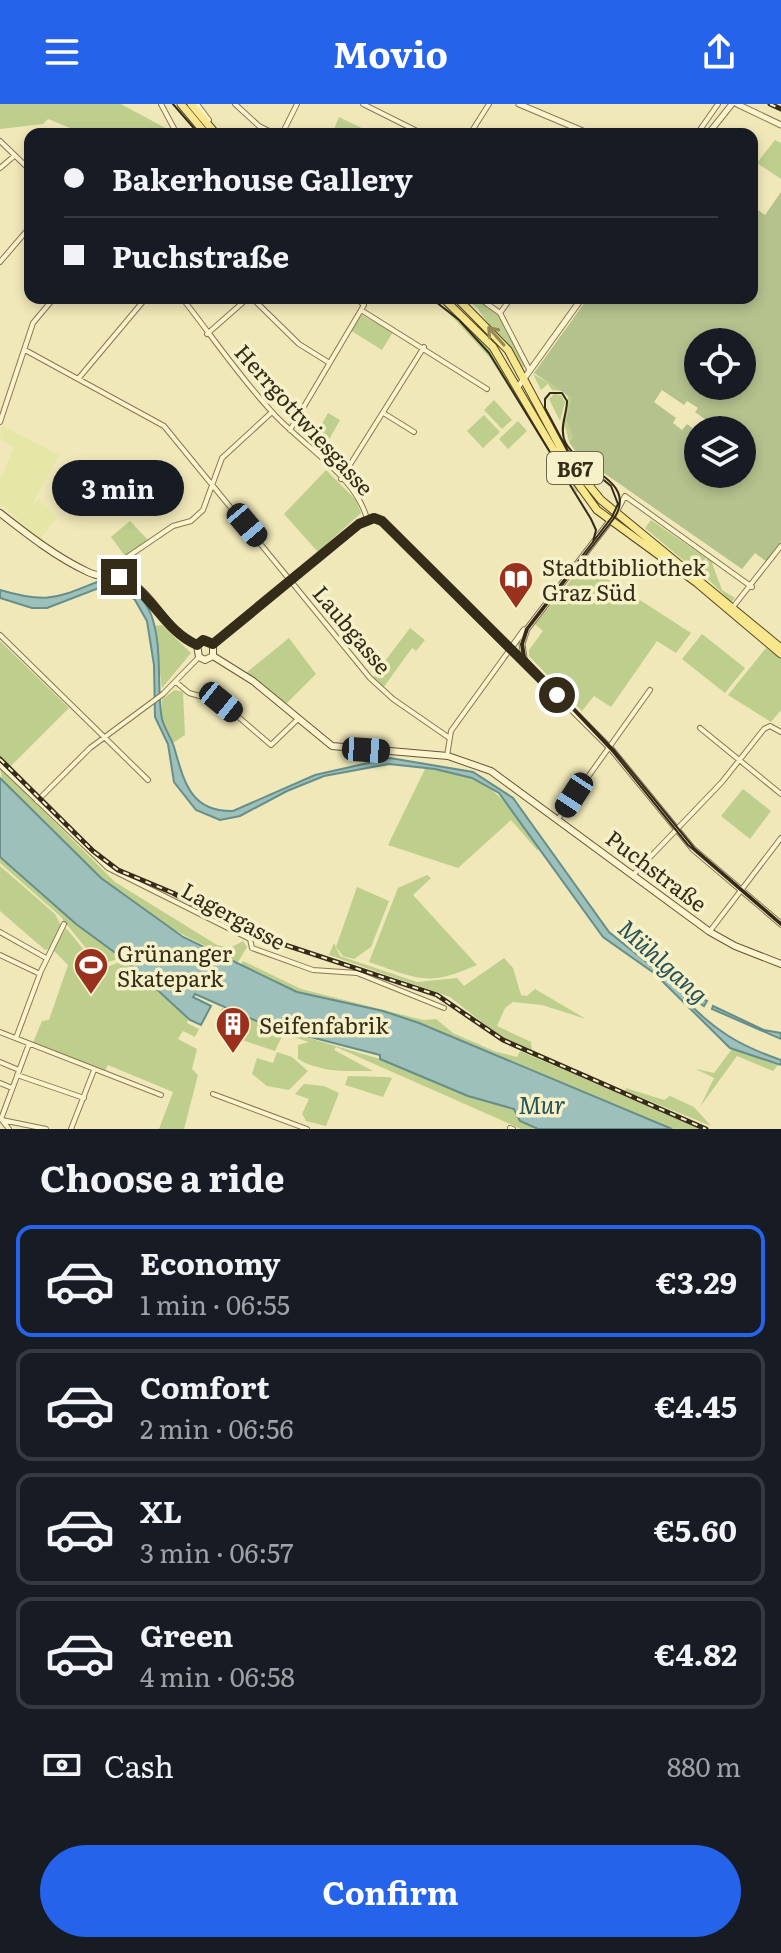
<!DOCTYPE html>
<html lang="en">
<head>
<meta charset="utf-8">
<style>
	:root { --surface:#171b24; --page:#242831; --text:#f1f3f6; --muted:#9ea1a6; --line:#363941; --accent:#2563eb }
	body { margin:0; font-family:Literata,serif; background:var(--page); color:var(--text); height:100vh; display:flex; flex-direction:column; font-size:30px; white-space:nowrap }
	* { box-sizing:border-box; margin:0 }
	p { font-size:26px; color:var(--muted) }
	.icon { flex:none; width:44px; height:44px; fill:none; stroke:currentColor; stroke-width:2; stroke-linecap:round; stroke-linejoin:round }
	.map { position:relative; height:1025px; overflow:hidden }
	.drawer { display:flex; flex-direction:column; background:var(--surface); flex:1 }
	.drawer>* { flex:none }
	.top-card { position:absolute; left:24px; top:24px; width:734px; height:176px; border-radius:16px; box-shadow:0 4px 12px #0003; display:grid; align-content:center; height:176px; padding:0 40px; background:var(--surface) }
	.tools { position:absolute; left:684px; top:224px; display:grid; gap:16px }
	.tools a { display:grid; place-items:center; width:72px; height:72px; border-radius:50%; background:var(--surface); box-shadow:0 4px 12px #0003; font-size:40px }
	.end { position:absolute; width:36px; height:36px; margin:-18px; border:10px solid #352b19; background:#fff; box-shadow:0 0 0 4px #fff }
	.from { border-radius:50% }
	.bubble { position:absolute; height:56px; border-radius:28px; background:var(--surface); box-shadow:0 4px 12px #0003; font-size:26px; font-weight:700; line-height:56px; text-align:center }
	.car { position:absolute; width:24px; height:48px; margin:-24px -12px; border-radius:10px; box-shadow:0 0 6px 2px #0007; background:linear-gradient(#222 24%,#8ab4d8 0 40%,#222 0 76%,#8ab4d8 0 86%,#222 0) }
	.top-card b { display:flex; align-items:center; gap:28px; height:76px; font-size:30px }
	.top-card b+b { border-top:2px solid var(--line) }
	.top-card i { width:20px; height:20px; background:var(--text) }
	ul { padding:0; list-style:none }
	li { display:flex; align-items:center; gap:24px; height:112px; margin:0 16px 12px; padding:0 24px; border:4px solid var(--line); border-radius:16px }
	li div { flex:1 }
	li b { display:block; font-size:30px }
	li em { font-style:normal; font-weight:700 }
	li.current { border-color:var(--accent) }
	li>.icon { width:72px; height:72px; stroke-width:1.5 }
	h2 { padding:0 40px; font-size:36px; line-height:96px }
	.pay { display:flex; align-items:center; gap:20px; height:88px; padding:0 40px; font-size:30px }
	.pay p { margin-inline-start:auto }
	.action { display:flex; gap:16px; margin-top:auto; padding:16px 40px }
	.action a { flex:1; height:92px; border-radius:48px; background:var(--accent); color:#fff; font-size:32px; font-weight:700; line-height:92px; text-align:center }
	header { display:flex; justify-content:space-between; align-items:center; height:104px; padding:0 40px; background:var(--accent); color:#fff; font-size:36px; font-weight:700 }
	.map>svg:first-child { display:block }
</style>
</head>
<body>
<header><svg class="icon" aria-label="menu" viewBox="0 0 24 24"><path d="M4 6h16M4 12h16M4 18h16"/></svg>Movio<svg class="icon" aria-label="share" viewBox="0 0 24 24"><path d="M12 15V3M7 8l5-5 5 5M5 13v7h14v-7"/></svg></header>
<div class="map">
<svg width="781" height="1025" viewBox="0 0 781 1025">
	<rect width="100%" height="100%" fill="#f0e8b9"/>
	<path fill="#e6e6a6" d="M2,322l57,29 -30,55 10,-11 17,19 -16,21 -40,-36v-22l14,-34 -14,-8z"/>
	<path fill="#bdce8d" d="M0,0h121l50,27v3h-86l-37,-15 -5,5 -43,5z
		M339,13l35,17h-42z
		M775,36l6,3v36l-24,-16z
		M465,194c32,0 53,42 59,69l-4,1 -43,-60z
		M447,201l46,48 86,137 -2,3 -87,-135 -46,-50z
		M362,211l31,17 -11,18 -32,-20z
		M533,270l35,20 5,5 -7,21 7,17 -4,5 -5,-20 4,-25 -6,-6 -10,-1 -4,-6 -7,6z
		M554,290l7,1 4,7 -5,19 -11,-22z
		M494,296l18,20 -10,9 -18,-19z
		M328,309l12,7 -18,32 -10,-11z
		M484,311l16,17 -17,16 -16,-17z
		M518,317l9,10 -19,18 -9,-10z
		M326,366l30,30 5,13 -43,39 -34,-38z
		M651,416l55,38 -10,13 -51,-43z
		M130,417l18,19 -23,16 -14,-19z
		M709,452l6,5 -3,2 10,27 13,8 -4,4 -32,-32z
		M584,460l107,69 -15,20 -19,-12 -46,66 -17,-11 -12,15 -53,-55v-6l14,-19 -8,-7z
		M162,521l29,28 -29,35 -8,-62z
		M410,524l15,12 -9,11 -4,-3 -29,40 -10,-11z
		M702,530l43,34 -20,25 -43,-34z
		M289,534l27,36 -30,30 -40,-31z
		M0,537l69,67 -59,59 -10,-10z
		M766,544l15,11v51l-10,12 -43,-27z
		M175,586l8,2 2,43 -12,8 -11,-24v-20z
		M426,663c68,10 76,30 114,81l-3,2 -26,-30 -53,48 -70,-23z
		M0,664l115,114 102,63 13,3 13,-7 4,6 -10,17c-29,-19 -62,-31 -91,-51 -54,-36 -98,-87 -144,-133z
		M743,685l28,22 -21,28 -29,-23z
		M0,753l76,67 43,31 -1,4 -13,4 -12,-6 -33,-41 -60,-53z
		M0,762l55,48 6,11 -12,24 -4,1 -45,-39z
		M427,771l4,3 -18,17 64,70c-50,22 -58,14 -108,-3l29,-74z
		M357,783l32,14 -18,46 -17,12 -11,-3 -7,-9z
		M66,824l23,28 18,11 18,-7 63,59 -1,4 12,6 -4,8 -12,-6 -5,8 19,10 -5,20 6,6 -14,54h-25l14,-37 -65,-27 -4,8 -72,-28 10,-24 7,-1 19,-55 -16,-16z
		M334,839l6,13 77,26 40,-4 7,8 40,-28 9,10 8,27 6,1 8,-7 51,30 -44,-14 -29,-3 -8,6 -8,18 34,16 1,10 -25,-10 -57,-45 -121,-42z
		M243,857l58,28 122,31 13,-1 17,14 41,18 23,6 3,-6 181,78h-29l-253,-106 -36,-12 -86,-19 -57,-27z
		M222,904l46,18 139,41 61,29 46,13 6,12 18,8h-17l-185,-82 -2,3 39,21c-27,0 -51,2 -75,-12v-14l11,-3 -26,-8 -8,17 -36,-12 2,-7 -25,-10z
		M732,945l46,16 -5,6 -36,-15 -37,51 14,-29 -18,-9 18,4z
		M277,948l15,5 16,14 -19,19 -22,-4 -15,-12 5,-16 16,5z
		M348,972l39,1 5,1 -9,19 -38,-12z
		M304,980l20,2 15,7 -13,33 -20,-5 -4,-7 7,-15 -14,-5z
		M626,984l38,12 6,-4 24,11 17,19 -86,-35z"/>
	<path fill="#b4c28e" fill-rule="evenodd" d="M781,88v349l-14,21 -12,-9 -13,16 -164,-114 -9,-13 4,-5 -7,-17 6,-22 -38,-25 54,-75h164v-92l13,9zM698,238h44v44h-44zM662,286l22,15 3,-4 11,7 -3,4 21,15 -2,3h28v44h-44v-42l-11,-8 -5,6 -9,-7 3,-5 -22,-16z"/>
	<path fill="#9ec0bb" stroke="#668e8a" stroke-width="2" d="M105,475c70,11 48,92 57,140 2,9 9,18 12,28 10,34 16,65 59,64l82,-36 75,-17 83,14 40,26 96,134 65,52 33,17 -3,5 -17,-11 -3,3c29,32 56,48 97,62v5l-51,-17 -76,-75 -51,-36 -104,-144 -27,-15 -37,-9 -46,-5 -65,12 -37,15 -47,25 -20,4 -24,-10 -22,-28 -6,-38 -13,-27 -1,-52 -7,-44 -12,-21 -11,-9 -20,-5 -57,22h-15l-32,-10v-8c51,15 57,7 105,-11z
		M0,674l101,100 82,59 114,55 86,19 36,12 253,106h-134l-18,-8 -6,-12 -46,-13 -88,-37v-4l-112,-29 -73,-32 -2,3 18,9 -10,19 -11,-5 -65,-60 -49,-36 -76,-67z
		M713,902l51,24 17,3v6l-69,-30z"/>
	<g fill="none" stroke-linecap="round" stroke-linejoin="round">
		<g stroke="#887753" stroke-width="6">
			<path id="minor" d="M161,0l16,30
				M197,0l12,16
				M235,0l24,22 16,8
				M363,0l60,30
				M282,30l15,-30
				M470,30l19,-30
				M697,30l21,-30
				M0,37l30,29
				M0,64l13,-11
				M0,158l30,-35
				M182,194c30,38 58,80 92,116 29,32 82,62 93,105
				M252,194l47,46 29,18
				M479,194l21,15 30,58
				M361,206l126,79
				M500,209l11,-15
				M207,230l41,-36
				M25,246l139,76 206,252 23,21 55,38
				M78,275l68,-81
				M385,310l29,18
				M0,318l33,-99 21,-25
				M290,326l74,-125 -8,-7
				M341,375l83,-132
				M616,409l9,-17 127,91
				M111,471l6,-11 56,-38 18,-5 12,-11 19,-52 50,-46
				M733,503l48,-61
				M0,531l148,145
				M176,578l13,11 32,9 50,43 27,-26
				M700,624l81,66
				M447,652l4,-25 60,-83
				M0,661l108,103 142,71 2,9 61,22 44,3 87,35
				M37,697l53,-53 73,-54 36,-37
				M558,715l92,-129
				M633,771l89,-93 42,-53 6,-3 11,6
				M710,827l71,-93
				M0,828l46,26
				M0,851l40,19
				M0,928l161,63
				M16,934l25,-67 23,-47
				M0,958l19,8
				M17,971l67,23
				M0,979l12,5
				M213,990l94,35
				M2,1016l44,9
				M510,1024l3,1
				M9,1025l-8,-10 28,-75
				M71,1025l23,-59"/>
		</g>
		<g stroke="#887753" stroke-width="7">
			<path id="tertiary" d="M519,0l71,30
				M737,0l44,21
				M708,30l24,-30
				M518,283l64,-89
				M213,540l146,-120 15,-6 8,3 230,229 81,99 88,75
				M511,544l13,-18
				M524,554l-2,-14 5,-15 83,-108"/>
		</g>
		<g stroke="#695737" stroke-width="8">
			<path id="secondary" d="M0,409c28,22 56,44 88,59 15,8 32,2 47,13 24,18 32,47 62,60l6,-5 10,4v12
				M197,541l2,12 6,3 8,-4
				M213,552l40,25 79,65 116,10 43,15 219,161 25,14 46,18"/>
		</g>
		<g stroke="#544328" stroke-width="9">
			<path id="primary" d="M181,0l25,30
				M191,0l25,30
				M443,194l50,49 60,102 44,61 100,73 84,71
				M457,194l51,52 57,106 36,44 180,148"/>
		</g>
		<use href="#minor" stroke="#fbf4cd" stroke-width="4"/>
		<use href="#tertiary" stroke="#fbf4cd" stroke-width="5"/>
		<use href="#secondary" stroke="#fbf4cd" stroke-width="6"/>
		<use href="#primary" stroke="#f8e78d" stroke-width="7"/>
		<path stroke="#352b19" stroke-width="2" d="M173,0l26,30
			M431,194l28,22 30,33 102,166 5,11 -3,12
			M781,819l-87,-75 -80,-98 -89,-93 -2,-13 5,-15 87,-112c23,-39 -41,-48 -51,-78 -4,-14 3,-25 3,-38l-5,-8h-12l-5,6v9l23,43 43,35 7,18 -6,13 -86,112 -5,15 2,13 90,95 75,93 93,80"/>
		<g stroke="#352b19" stroke-width="5">
			<path id="rail" d="M770,0l11,5
				M0,655l93,92 25,19 55,23 67,37 197,65 66,45 203,89"/>
		</g>
		<use href="#rail" stroke="#f7f1c9" stroke-width="2" stroke-dasharray="6" stroke-linecap="butt"/>
	</g>
	<defs><path id="oneway-shaft" d="M-6 0H5M1.5-3L5.5 0L1.5 3" fill="none" stroke-width="1.6" stroke-linecap="round" stroke-linejoin="round" transform="scale(2)"/></defs>
	<use stroke="#968953" href="#oneway-shaft" transform="translate(496 232) rotate(-131)"/>
	<g fill="none" stroke-linecap="round" stroke-linejoin="round">
		<path stroke="#352b19" stroke-width="10" d="M119,473c33,15 44,53 78,68l6,-5 10,4 146,-120 15,-6 8,3 175,174"/>
	</g>
	<defs>
		<g id="library-pin" transform="scale(1.8)"><path d="M0 17L-7.5 6A9.5 9.5 0 1 1 7.5 6Z" fill="#9a311f" stroke="#f7f1c9"/><path d="M-6-4Q-3-5.5-.7-3.5V5Q-3 3-6 4ZM6-4Q3-5.5 .7-3.5V5Q3 3 6 4Z" fill="#fff"/></g>
		<g id="stadium-pin" transform="scale(1.8)"><path d="M0 17L-7.5 6A9.5 9.5 0 1 1 7.5 6Z" fill="#9a311f" stroke="#f7f1c9"/><path d="M0-5a6.5 5 0 1 0 0 10a6.5 5 0 1 0 0-10ZM-3.5-1.8h7v3.6h-7Z" fill="#fff"/></g>
		<g id="building-pin" transform="scale(1.8)"><path d="M0 17L-7.5 6A9.5 9.5 0 1 1 7.5 6Z" fill="#9a311f" stroke="#f7f1c9"/><path d="M-4-6H4V6H1V3H-1V6H-4ZM-2.5-4.3h1.7v1.8h-1.7ZM.8-4.3h1.7v1.8H.8ZM-2.5-1h1.7V.8h-1.7ZM.8-1h1.7V.8H.8Z" fill="#fff"/></g>
	</defs>
	<g fill-rule="evenodd">
		<use href="#library-pin" x="516" y="475"/>
		<use href="#stadium-pin" x="91" y="861"/>
		<use href="#building-pin" x="233" y="920"/>
	</g>
	<g text-anchor="middle" dominant-baseline="central" stroke-width="7" stroke-linejoin="round" paint-order="stroke">
		<rect fill="#f7f1c9" stroke="#6f664e" stroke-width="2" x="547" y="348" width="56" height="32" rx="6"/>
		<g font-size="20" font-weight="bold" fill="#352b19">
			<text x="575" y="364">B67</text>
		</g>
		<g font-size="22" fill="#352b19" stroke="#f7f1c9">
			<text transform="translate(305 315) rotate(48)">Herrgottwiesgasse</text>
			<text transform="translate(353 525) rotate(50)">Laubgasse</text>
			<text transform="translate(657 766) rotate(37)">Puchstraße</text>
			<text transform="translate(234 811) rotate(29)">Lagergasse</text>
		</g>
		<g font-size="22" fill="#352b19" stroke="#f7f1c9" text-anchor="start">
			<text x="542" y="462">Stadtbibliothek<tspan x="542" dy="25">Graz Süd</tspan></text>
			<text x="117" y="848">Grünanger<tspan x="117" dy="25">Skatepark</tspan></text>
			<text x="259" y="920">Seifenfabrik</text>
		</g>
		<g font-size="24" font-style="italic" fill="#275256" stroke="#f7f1c9">
			<text transform="translate(664 856) rotate(42)">Mühlgang</text>
			<text x="542" y="999">Mur</text>
		</g>
	</g>
</svg>
<div class="tools">
<a><svg class="icon" aria-label="locate" viewBox="0 0 24 24"><circle cx="12" cy="12" r="6"/><path d="M12 2v4M12 18v4M2 12h4M18 12h4"/></svg></a>
<a><svg class="icon" aria-label="layers" viewBox="0 0 24 24"><path d="M12 4l9 5-9 5-9-5zM3 14l9 5 9-5"/></svg></a>
</div>
<i class="end from" style="left:557px;top:591px"></i>
<i class="end" style="left:119px;top:473px"></i>
<div class="bubble" style="left:52px;top:356px;width:132px">3 min</div>
<i class="car" style="left:247px;top:421px;rotate:140deg"></i>
<i class="car" style="left:221px;top:598px;rotate:129deg"></i>
<i class="car" style="left:366px;top:646px;rotate:94deg"></i>
<i class="car" style="left:574px;top:691px;rotate:213deg"></i>
<div class="top-card">
<b><i class="from"></i>Bakerhouse Gallery</b>
<b><i></i>Puchstraße</b>
</div>
</div>
<section class="drawer">
<h2>Choose a ride</h2>
<ul>
<li class="current"><svg class="icon" aria-label="car" viewBox="0 0 24 24"><path d="M5 17H2v-5l4-1 3-4h7l3 4 3 1v5h-3M9 17h6M6 11h13"/><circle cx="7" cy="17" r="2"/><circle cx="17" cy="17" r="2"/></svg><div><b>Economy</b><p>1 min · 06:55</p></div><em>€3.29</em></li>
<li><svg class="icon" aria-label="car" viewBox="0 0 24 24"><path d="M5 17H2v-5l4-1 3-4h7l3 4 3 1v5h-3M9 17h6M6 11h13"/><circle cx="7" cy="17" r="2"/><circle cx="17" cy="17" r="2"/></svg><div><b>Comfort</b><p>2 min · 06:56</p></div><em>€4.45</em></li>
<li><svg class="icon" aria-label="car" viewBox="0 0 24 24"><path d="M5 17H2v-5l4-1 3-4h7l3 4 3 1v5h-3M9 17h6M6 11h13"/><circle cx="7" cy="17" r="2"/><circle cx="17" cy="17" r="2"/></svg><div><b>XL</b><p>3 min · 06:57</p></div><em>€5.60</em></li>
<li><svg class="icon" aria-label="car" viewBox="0 0 24 24"><path d="M5 17H2v-5l4-1 3-4h7l3 4 3 1v5h-3M9 17h6M6 11h13"/><circle cx="7" cy="17" r="2"/><circle cx="17" cy="17" r="2"/></svg><div><b>Green</b><p>4 min · 06:58</p></div><em>€4.82</em></li>
</ul>
<div class="pay"><svg class="icon" aria-label="cash" viewBox="0 0 24 24"><path d="M3 7h18v10H3z"/><circle cx="12" cy="12" r="2"/></svg>Cash<p>880 m</p></div>
<div class="action"><a>Confirm</a></div>
</section>
</body>
</html>
